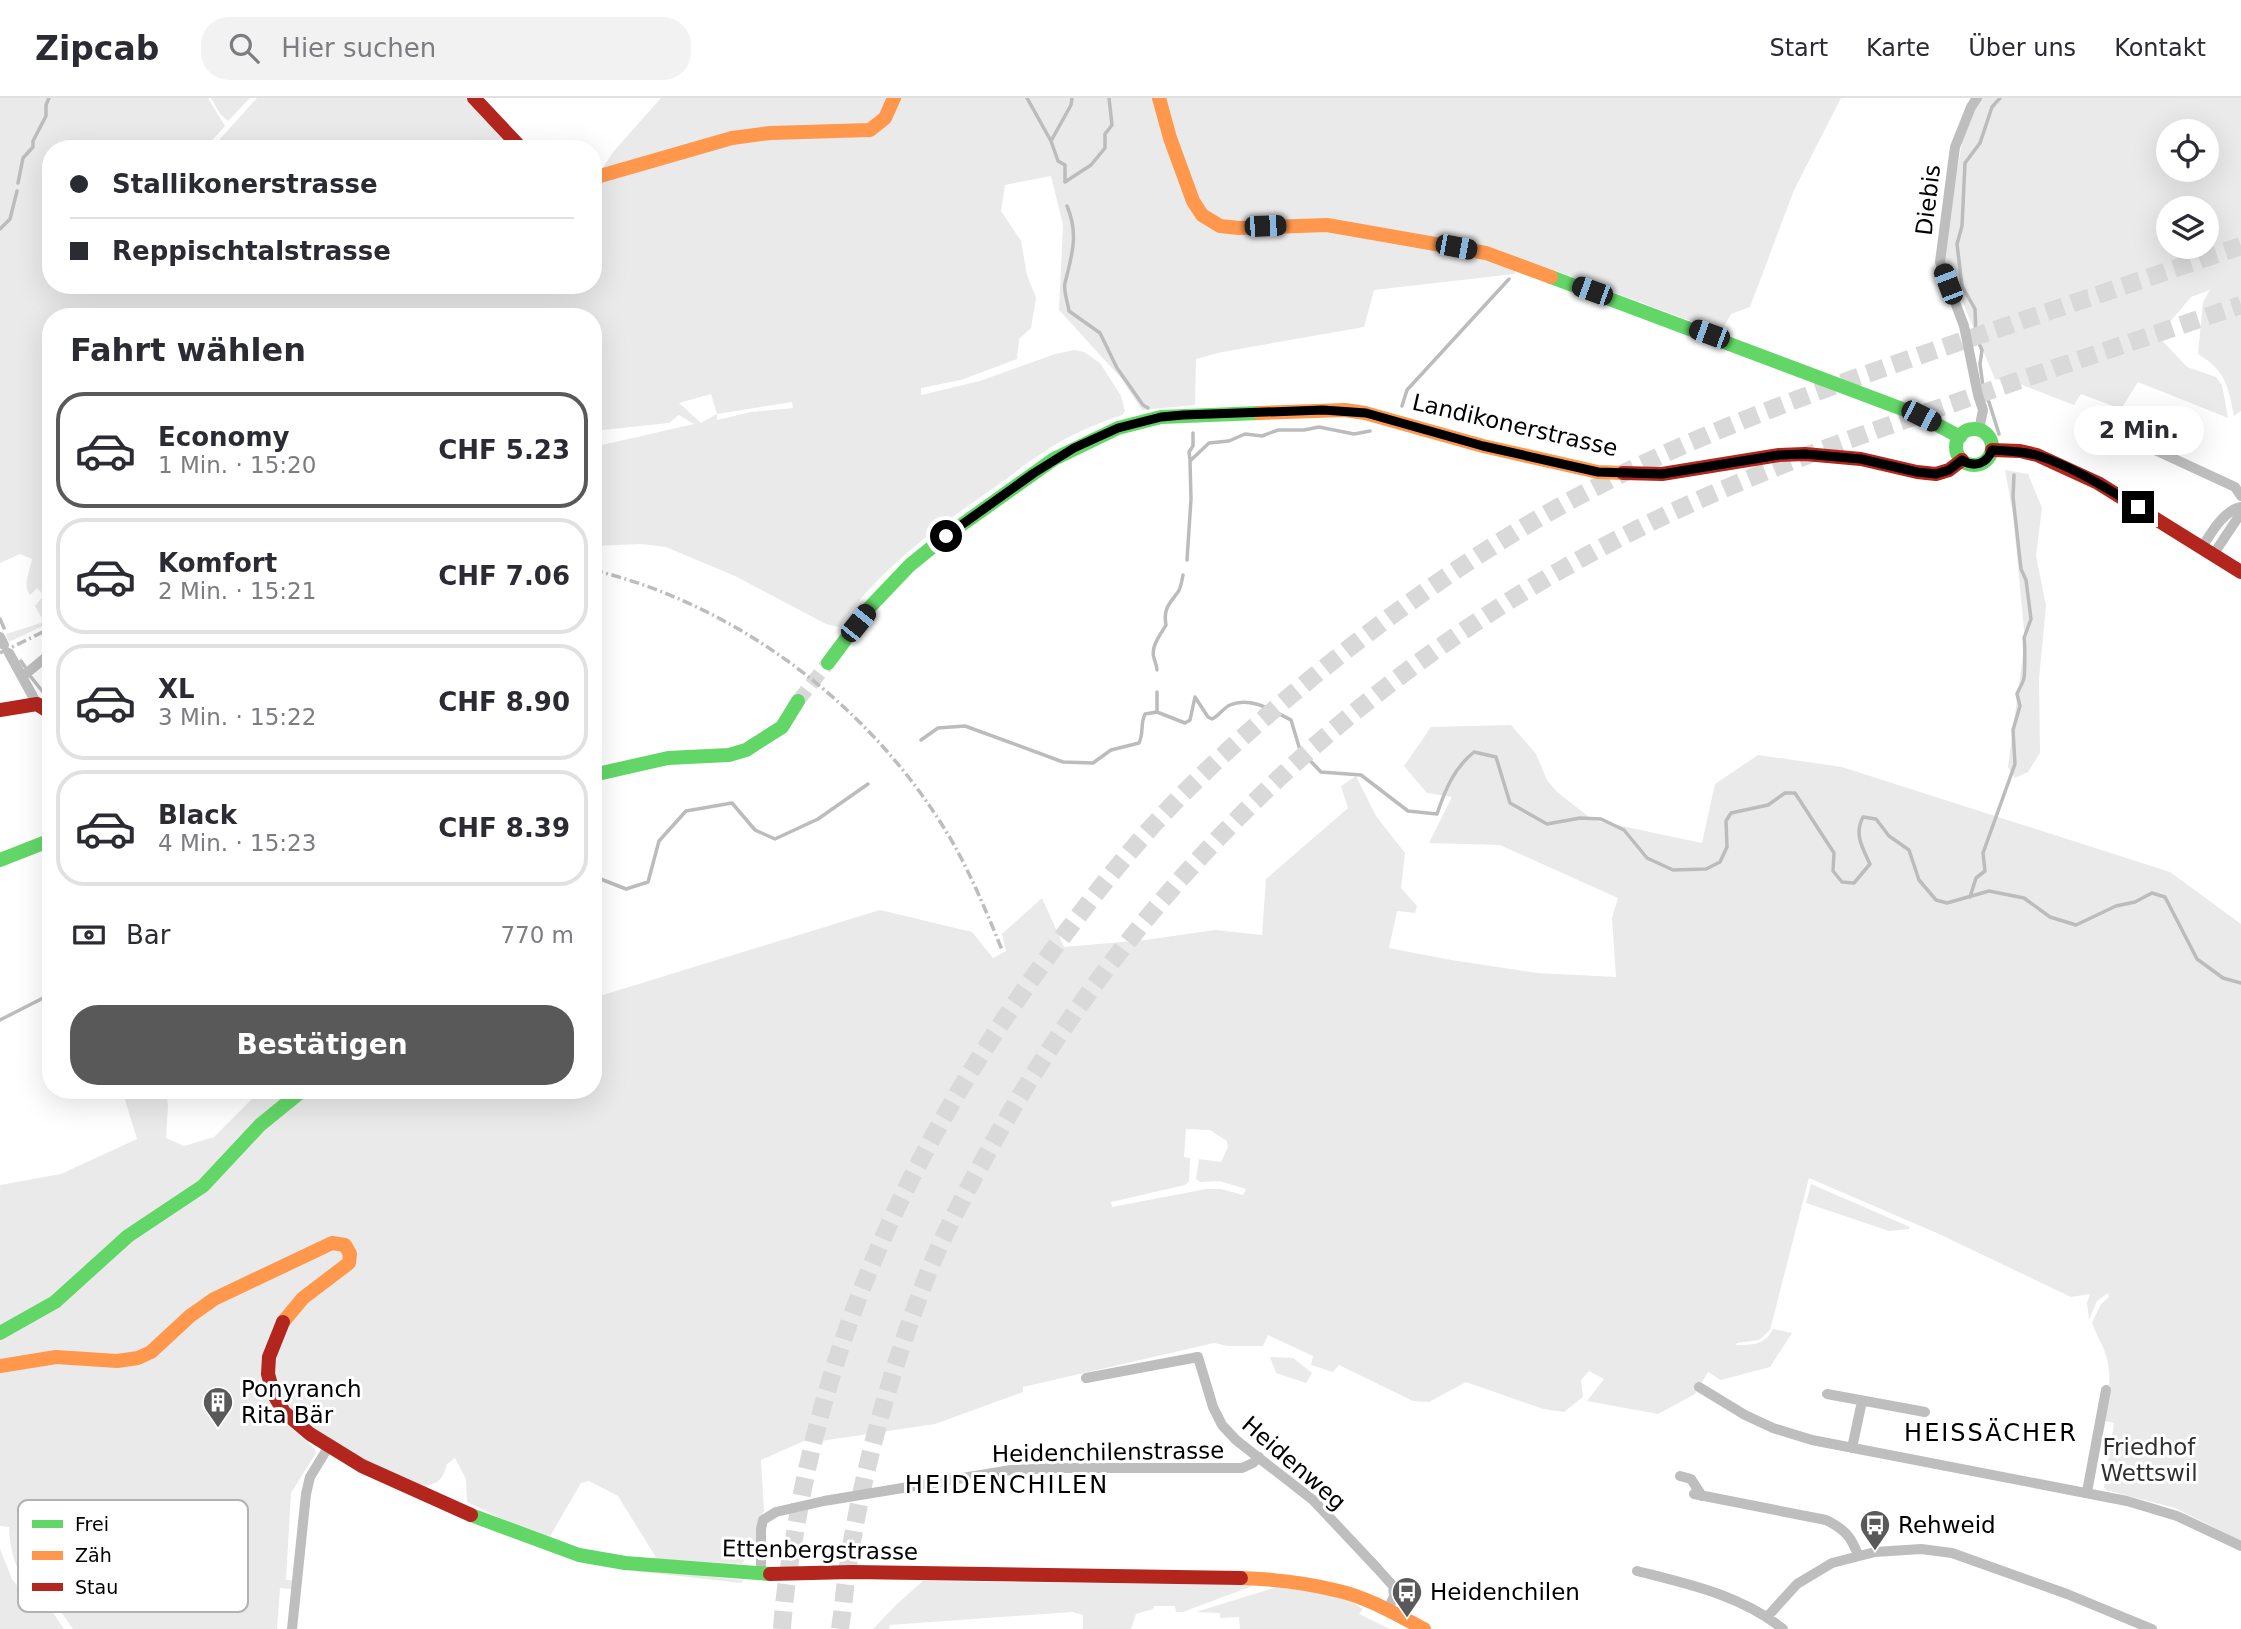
<!DOCTYPE html>
<html lang="de">
<head>
<meta charset="utf-8">
<style>
	:root { --surface:#fff; --page:#f2f2f3; --text:#2b2b33; --muted:#7c7c81; --line:#e1e1e2; --accent:#595959 }
	body { margin:0; font-family:"DejaVu Sans",sans-serif; background:var(--page); color:var(--text); height:100vh; display:flex; flex-direction:column; font-size:26px; white-space:nowrap }
	* { box-sizing:border-box; margin:0 }
	p { font-size:23px; color:var(--muted) }
	.icon { flex:none; width:38px; height:38px; fill:none; stroke:currentColor; stroke-width:2; stroke-linecap:round; stroke-linejoin:round }
	.map { position:relative; flex:1; overflow:hidden }
	.drawer { position:absolute; left:42px; top:210px; width:560px; height:791px; display:flex; flex-direction:column; background:var(--surface); border-radius:28px; box-shadow:0 7px 28px #0002 }
	.drawer>* { flex:none }
	.guide { position:absolute; left:42px; top:42px; width:560px; height:154px; border-radius:28px; box-shadow:0 7px 28px #0002; display:grid; align-content:center; height:154px; padding:0 28px; background:var(--surface) }
	.fabs { position:absolute; left:2156px; top:21px; display:grid; gap:14px }
	.fabs a { display:grid; place-items:center; width:63px; height:63px; border-radius:50%; background:var(--surface); box-shadow:0 7px 28px #0002; font-size:35px }
	.end { position:absolute; width:32px; height:32px; margin:-16px; border:9px solid #000; background:#fff; box-shadow:0 0 0 4px #fff }
	.from { border-radius:50% }
	.bubble { position:absolute; height:49px; border-radius:24px; background:var(--surface); box-shadow:0 7px 28px #0002; font-size:23px; font-weight:700; line-height:49px; text-align:center }
	.car { position:absolute; width:21px; height:42px; margin:-21px -10px; border-radius:9px; box-shadow:0 0 5px 2px #0007; background:linear-gradient(#222 24%,#8ab4d8 0 40%,#222 0 76%,#8ab4d8 0 86%,#222 0) }
	.guide b { display:flex; align-items:center; gap:24px; height:66px; font-size:26px }
	.guide b+b { border-top:2px solid var(--line) }
	.guide i { width:18px; height:18px; background:var(--text) }
	ul { padding:0; list-style:none }
	li { display:flex; align-items:center; gap:21px; height:116px; margin:0 14px 10px; padding:0 14px; border:4px solid var(--line); border-radius:28px }
	li div { flex:1 }
	li b { display:block; font-size:26px }
	li em { font-style:normal; font-weight:700 }
	li.on { border-color:var(--accent) }
	li>.icon { width:63px; height:63px; stroke-width:1.5 }
	h2 { padding:0 28px; font-size:32px; line-height:84px }
	.pay { display:flex; align-items:center; gap:18px; height:77px; padding:0 28px; font-size:26px }
	.pay p { margin-inline-start:auto }
	.action { display:flex; gap:14px; margin-top:auto; padding:14px 28px }
	.action a { flex:1; height:80px; border-radius:28px; background:var(--accent); color:#fff; font-size:28px; font-weight:700; line-height:80px; text-align:center }
	header { display:flex; align-items:center; gap:42px; box-sizing:border-box; height:98px; padding:0 35px; background:var(--surface); border-bottom:2px solid var(--line) }
	header strong { font-size:33px }
	nav { display:flex; gap:38px; margin-inline-start:auto; font-size:24px }
	.search { width:490px; height:63px; background:var(--page); display:flex; align-items:center; gap:18px; box-sizing:border-box; padding:0 24px; border-radius:28px; color:var(--muted); font-size:26px }
	.map>svg:first-child { display:block }
</style>
</head>
<body>
<header>
<strong>Zipcab</strong>
<div class="search"><svg class="icon" aria-label="search" viewBox="0 0 24 24"><circle cx="10" cy="10" r="6"/><path d="M15 15l6 6"/></svg>Hier suchen</div>
<nav><a>Start</a><a>Karte</a><a>Über uns</a><a>Kontakt</a></nav>
</header>
<div class="map">
<svg width="2241" height="1531" viewBox="0 0 2241 1531">
	<rect width="100%" height="100%" fill="#fff"/>
	<path fill="#eaeaea" fill-rule="evenodd" d="M0,0h208l17,28 -21,23h-153v136h542v-101l20,-32 48,-54h1180l-47,92 -44,117 -19,7 -10,18 -159,-59 -42,-13 -6,14 -140,16 -10,37 -142,25 -26,7 -1,46 -53,5 -21,-32 -62,-68 4,-85 -12,-49 -46,9 -4,26 20,30 6,34 9,23 -5,30 -12,11 -2,20 -56,21 -40,8v7l59,-14 75,-27 19,-4 10,2 16,11 21,33 4,15 -3,4c-29,10 -56,21 -81,39 -15,9 -29,21 -43,31 -60,41 -117,82 -159,142l-13,-3 -91,-48 -69,-29 -25,-3 -48,2v-99l101,-23 -15,-9 -10,8 -76,8v-114h-542v305l-42,20 -3,-8 38,-12 -9,-16 9,-11 -7,-7 -7,7c-8,-10 0,-24 2,-36l-12,-5 -20,9zM711,296l6,20 -16,9 -22,-20zM792,304l1,6 -42,4 -34,8v-6z
		M211,0h39l-22,23 -8,-7z
		M257,0h210l47,51h-303z
		M1970,0h271v313l-7,5c-6,-30 -8,-45 -36,-62l5,-52 7,-12 -19,7 -33,39 29,31 29,10 6,8 6,33 -90,-36 -17,27 -40,-15 -7,11 -62,-24 -17,-2 -53,-126zM2168,33h39v39h-39zM2168,110h39v39h-39z
		M2005,372l23,4 14,34 -6,48 10,49 -7,74 1,74 -12,19 -13,6 -7,-11 17,-127 -12,-126z
		M1511,627l25,29 11,26 10,12 36,28 109,23 13,-59 43,-29 84,12 328,105 71,52v617l-66,-33 -69,-18 -2,-3 10,-64 -9,-2c3,-20 7,-41 2,-62 -3,-13 -11,-24 -15,-36l9,-19 8,-7 -1,-4 -11,8 -8,19 -2,-17 3,-9 -19,3 -132,-63 -130,-56 -39,152 -11,10 -22,3 -1,2c17,0 29,0 37,-16l19,4 -22,34 -49,13 -13,-8 -13,22 -37,20 -71,-13 17,-22 -15,-8 -8,9 2,17 -19,15 -21,-3 -77,-27 -37,20 -16,-1 -74,-36 -6,7 -22,-7 2,-9 -45,-21 -5,11h-35l-14,-3 -191,44v5l-88,32 -114,17 -1,-7 -59,26 3,51 -7,13 -2,33h-8l-5,7 -85,-5 -39,-63 -29,-15 -8,2 -32,55 -34,-13 -48,-23 -1,-23 -11,-21 -8,6c-4,16 -9,20 -25,22 -40,-19 -111,-47 -136,-84 -5,-8 -6,-16 -9,-25l-16,4c9,36 29,44 54,68l1,4 -25,40 -5,87h8l-1,9 -13,-1 -3,41h-204l-17,-24 -12,1c-23,-22 -34,-47 -35,-79l-9,-1v-341l61,-11 76,-35 -12,-39 6,-10h35l2,16 -2,32 18,8 30,-9 43,-43 7,-4h329v-92l287,-88 92,22 21,26 13,-7 -4,-17 40,-36 22,49 81,-7 70,-10 47,5 4,-56 82,-71 -7,-22 15,-10 20,40 29,37 -4,35 16,18 -2,7 -18,-2 -8,37 62,12 86,13 79,4 -4,-59 6,-20 -118,-53 -71,-2 23,-46 -25,-4 -23,-27 27,-39zM1186,1031l24,1 17,11 1,6 -7,15 -22,-3 -3,20 4,3 19,-1 27,8 -3,6 -22,-6h-15l-94,18 -1,-5 74,-17 4,-4 1,-23 -6,-1z
		M1811,1086l99,43 -1,2 -20,2 -83,-28z
		M1270,1259l23,1 19,15 -6,10 -30,-10z
		M0,1451l12,30 24,30 16,2 12,18h-64z
		M639,1471l103,11v3l-109,-12z
		M923,1483l327,4 2,1 -69,26h-7l-1,-6h-21l-1,3 -17,5 -5,15h-48v-14l-11,-3 -182,13 -1,4h-16l24,-25z
		M1277,1489c28,4 63,5 86,22l-4,5 31,15h-150l-1,-12 -19,1v-5l-24,-1z"/>
	<g fill="none" stroke-linecap="round" stroke-linejoin="round">
		<path stroke="#bcbcbc" stroke-width="3.5" d="M1027,0l24,43
			M1065,83v-16l-7,-4 -7,-20 20,-36 1,-7
			M1065,84l26,-17 14,-17v-14l7,-9 -3,-27
			M18,85l5,-25 10,-11v-6l13,-25v-11l3,-7
			M1067,108c12,28 5,49 -2,77 -2,7 3,20 4,28l31,22 17,35 26,37 5,3
			M0,131l10,-10 7,-28
			M1402,308l5,-16 102,-111
			M1999,336l-10,-32 -5,-8 -4,-30 2,-14 -6,-13 -1,-28 -13,-23 -5,-42 5,-18 3,-63 15,-20 12,-36 8,-9
			M1190,362l-1,-8 4,-6v-13
			M1187,462l4,-61 -1,-38 19,-18 20,-2 16,-7 17,2 16,-6h26l15,-3 35,7 16,-3
			M0,521l4,9
			M21,563l4,6
			M1157,572c0,-4 -2,-8 -3,-12 -4,-11 7,-24 12,-33 -3,-16 3,-21 12,-33 3,-4 4,-12 5,-17
			M31,579l20,25
			M1157,613v-19
			M921,642l17,-12 27,-2 98,36 30,1 18,-13 28,-7c5,-10 1,-19 6,-29l12,-2 28,11 5,-3 5,-23 13,20 4,2c7,-3 11,-11 18,-14 21,-9 43,6 61,15l9,30 21,22 40,3 47,36 29,3c8,-24 17,-46 37,-62l22,5 14,46 37,21 33,-6 21,1 23,11 23,28 26,12 33,-1 14,-7 7,-15 -1,-26 5,-8 37,-8 17,-12h10l39,60 -1,18 9,11 12,1 16,-19c-8,-17 -16,-30 -7,-47l13,2 13,17 20,14 10,30 17,20 11,3 42,-12 35,7 26,19 26,8 40,-19 19,-4 17,-9 13,4 32,62 26,19 18,5
			M593,778l33,13 22,-7 11,-41 27,-30 46,-8 23,27 20,9 43,-20 50,-35
			M1970,799l6,-19 9,-7 -2,-18 32,-89 -2,-34 7,-24 -3,-12c2,-5 6,-11 7,-16 1,-5 1,-36 0,-40l7,-19 -5,-39 -5,-11 -8,-72 1,-22
			M0,922l51,-26"/>
		<path stroke="#d9d9d9" stroke-width="14" stroke-dasharray="14 7" stroke-linecap="butt" d="M798,603l30,-38"/>
		<path stroke="#d9d9d9" stroke-width="18" stroke-dasharray="18 9" stroke-linecap="butt" d="M782,1531c2,-32 7,-64 13,-96 35,-218 130,-411 260,-586 33,-44 66,-87 102,-126 47,-51 98,-96 151,-140 89,-73 183,-140 286,-193 106,-55 217,-95 330,-134 106,-36 211,-72 317,-108
			M840,1531c4,-27 6,-55 11,-82 16,-95 44,-189 79,-279 18,-44 42,-87 65,-129 141,-252 361,-464 617,-597 110,-58 227,-100 345,-140 94,-33 189,-65 284,-97"/>
		<path stroke="#bebebe" stroke-width="10" d="M1977,0l-6,9 -16,40 -15,115 24,64 14,69 5,15 -4,20
			M2116,334l119,55 6,9
			M2202,449c10,-15 21,-36 39,-40
			M2213,457l28,-42
			M0,539l4,8
			M9,555l28,51
			M22,579l29,-24
			M1086,1280l112,-21 15,50 9,18 14,15 77,60 64,68 16,18 1,10 -6,14
			M1699,1289l46,28 28,13 39,12 315,61 50,15 64,30
			M1827,1296l98,18
			M1852,1350l10,-47
			M1680,1378l11,3 11,17
			M2087,1394l19,-102
			M1694,1396l132,26c18,9 25,16 32,35
			M1637,1473c51,13 104,24 146,58
			M761,1476v-45l2,-9 13,-8 48,-11 187,-31 47,-2h184l11,-5 6,-6
			M1767,1519l30,-33 35,-21 43,-11 46,-3 31,4 115,41 85,35
			M292,1531l14,-135 4,-17 19,-31"/>
		<path stroke="#63d668" stroke-width="14" d="M1551,179l370,139 39,21
			M1956 349a18 18 0 1 1 36 0a18 18 0 1 1-36 0Z
			M828,565l41,-55 41,-43 36,-29 108,-77 64,-31 43,-11 98,-4
			M593,677l75,-17 61,-3 17,-5 36,-23 16,-26
			M0,762l51,-20
			M0,1235l55,-31 73,-66 75,-50 57,-61 43,-35
			M471,1417l108,40 46,8 145,11"/>
		<path stroke="#ff974d" stroke-width="14" d="M1159,0l11,40 23,63 9,14 18,11 19,2 88,-3 159,28 65,24
			M593,80l139,-40 38,-5 100,-3 15,-12 9,-20
			M1259,315l86,-3 20,3 118,33 115,26 25,1
			M0,1268l56,-9 61,4 21,-3 13,-6 39,-36 24,-17 118,-56 13,2 5,9 -1,9 -46,35 -20,24
			M1241,1480c32,1 67,5 98,13 30,7 58,24 85,38"/>
		<path stroke="#b3261e" stroke-width="14" d="M474,0l48,51
			M1992,352l28,1 17,4 61,28 143,89
			M1623,375l39,1 117,-19 26,-1 56,5 56,13 19,2 13,-4 13,-10
			M0,612l37,-6 14,9
			M283,1224l-14,35 -1,17 6,21 10,17 26,22 52,32 109,49
			M770,1476l82,-2 389,6"/>
		<path stroke="#bdbdbd" stroke-width="3.5" stroke-dasharray="10 3.5 2 3.5" stroke-linecap="butt" d="M593,472c149,36 284,141 360,273 19,34 34,70 49,107
			M0,555l51,-25"/>
	</g>
	<g fill="none" stroke-linecap="round" stroke-linejoin="round">
		<path stroke="#000" stroke-width="9" d="M946,438l88,-63 40,-25 44,-20 43,-11 22,-2 140,-5 43,3 117,33 115,26 64,2 117,-19 26,-1 56,5 56,13 19,2 13,-4 13,-10c12,8 25,4 30,-10 15,1 29,1 44,5 36,11 70,33 102,52"/>
	</g>
	<defs>
		<g id="building-pin" transform="scale(1.575)"><path d="M0 17L-7.5 6A9.5 9.5 0 1 1 7.5 6Z" fill="#595959" stroke="#fff"/><path d="M-4-6H4V6H1V3H-1V6H-4ZM-2.5-4.3h1.7v1.8h-1.7ZM.8-4.3h1.7v1.8H.8ZM-2.5-1h1.7V.8h-1.7ZM.8-1h1.7V.8H.8Z" fill="#fff"/></g>
		<g id="bus-pin" transform="scale(1.575)"><path d="M0 17L-7.5 6A9.5 9.5 0 1 1 7.5 6Z" fill="#595959" stroke="#fff"/><path d="M-5-6H5V4H4V6H2V4H-2V6H-4V4H-5ZM-3.5-4V0h7V-4ZM-3.5 1.2v1.5H-2V1.2ZM2 1.2v1.5H3.5V1.2Z" fill="#fff"/></g>
	</defs>
	<g fill-rule="evenodd">
		<use href="#building-pin" x="218" y="1304"/>
		<use href="#bus-pin" x="1875" y="1427"/>
		<use href="#bus-pin" x="1407" y="1494"/>
	</g>
	<g text-anchor="middle" dominant-baseline="central" stroke-width="6" stroke-linejoin="round" paint-order="stroke">
		<g font-size="23" fill="#000" stroke="#fff">
			<text transform="translate(1928 102) rotate(-83)">Diebis</text>
			<text transform="translate(1515 327) rotate(13)">Landikonerstrasse</text>
			<text transform="translate(1108 1354) rotate(-1)">Heidenchilenstrasse</text>
			<text transform="translate(1294 1365) rotate(41)">Heidenweg</text>
			<text transform="translate(820 1452) rotate(1)">Ettenbergstrasse</text>
		</g>
		<g font-size="23" fill="#000" stroke="#fff" text-anchor="start">
			<text x="241" y="1291">Ponyranch<tspan x="241" dy="26">Rita Bär</tspan></text>
			<text x="1898" y="1427">Rehweid</text>
			<text x="1430" y="1494">Heidenchilen</text>
		</g>
		<g font-size="23" fill="#2f2f2f" stroke="#fff">
			<text x="2149" y="1349">Friedhof<tspan x="2149" dy="26">Wettswil</tspan></text>
		</g>
		<g font-size="24" letter-spacing="2" fill="#000" stroke="#fff">
			<text x="1991" y="1335">HEISSÄCHER</text>
			<text x="1007" y="1387">HEIDENCHILEN</text>
		</g>
	</g>
	<rect x="18" y="1402" width="230" height="112" rx="10" fill="#fff" stroke="#b2b2b2" stroke-width="2"/>
	<rect x="32" y="1422" width="31" height="8" fill="#63d668"/>
	<rect x="32" y="1453" width="31" height="9" fill="#ff974d"/>
	<rect x="32" y="1485" width="31" height="8" fill="#b3261e"/>
	<g font-size="19" fill="#000">
		<text x="75" y="1433">Frei</text>
		<text x="75" y="1464">Zäh</text>
		<text x="75" y="1496">Stau</text>
	</g>
</svg>
<div class="fabs">
<a><svg class="icon" aria-label="locate" viewBox="0 0 24 24"><circle cx="12" cy="12" r="6"/><path d="M12 2v4M12 18v4M2 12h4M18 12h4"/></svg></a>
<a><svg class="icon" aria-label="layers" viewBox="0 0 24 24"><path d="M12 4l9 5-9 5-9-5zM3 14l9 5 9-5"/></svg></a>
</div>
<i class="end from" style="left:946px;top:438px"></i>
<i class="end" style="left:2138px;top:409px"></i>
<div class="bubble" style="left:2074px;top:308px;width:130px">2 Min.</div>
<i class="car" style="left:1265px;top:128px;rotate:88deg"></i>
<i class="car" style="left:1456px;top:149px;rotate:101deg"></i>
<i class="car" style="left:1948px;top:186px;rotate:339deg"></i>
<i class="car" style="left:1592px;top:193px;rotate:290deg"></i>
<i class="car" style="left:1709px;top:236px;rotate:290deg"></i>
<i class="car" style="left:1921px;top:318px;rotate:117deg"></i>
<i class="car" style="left:858px;top:525px;rotate:39deg"></i>
<div class="guide">
<b><i class="from"></i>Stallikonerstrasse</b>
<b><i></i>Reppischtalstrasse</b>
</div>
<section class="drawer">
<h2>Fahrt wählen</h2>
<ul>
<li class="on"><svg class="icon" aria-label="car" viewBox="0 0 24 24"><path d="M5 17H2v-5l4-1 3-4h7l3 4 3 1v5h-3M9 17h6M6 11h13"/><circle cx="7" cy="17" r="2"/><circle cx="17" cy="17" r="2"/></svg><div><b>Economy</b><p>1 Min. · 15:20</p></div><em>CHF 5.23</em></li>
<li><svg class="icon" aria-label="car" viewBox="0 0 24 24"><path d="M5 17H2v-5l4-1 3-4h7l3 4 3 1v5h-3M9 17h6M6 11h13"/><circle cx="7" cy="17" r="2"/><circle cx="17" cy="17" r="2"/></svg><div><b>Komfort</b><p>2 Min. · 15:21</p></div><em>CHF 7.06</em></li>
<li><svg class="icon" aria-label="car" viewBox="0 0 24 24"><path d="M5 17H2v-5l4-1 3-4h7l3 4 3 1v5h-3M9 17h6M6 11h13"/><circle cx="7" cy="17" r="2"/><circle cx="17" cy="17" r="2"/></svg><div><b>XL</b><p>3 Min. · 15:22</p></div><em>CHF 8.90</em></li>
<li><svg class="icon" aria-label="car" viewBox="0 0 24 24"><path d="M5 17H2v-5l4-1 3-4h7l3 4 3 1v5h-3M9 17h6M6 11h13"/><circle cx="7" cy="17" r="2"/><circle cx="17" cy="17" r="2"/></svg><div><b>Black</b><p>4 Min. · 15:23</p></div><em>CHF 8.39</em></li>
</ul>
<div class="pay"><svg class="icon" aria-label="cash" viewBox="0 0 24 24"><path d="M3 7h18v10H3z"/><circle cx="12" cy="12" r="2"/></svg>Bar<p>770 m</p></div>
<div class="action"><a>Bestätigen</a></div>
</section>
</div>
</body>
</html>
